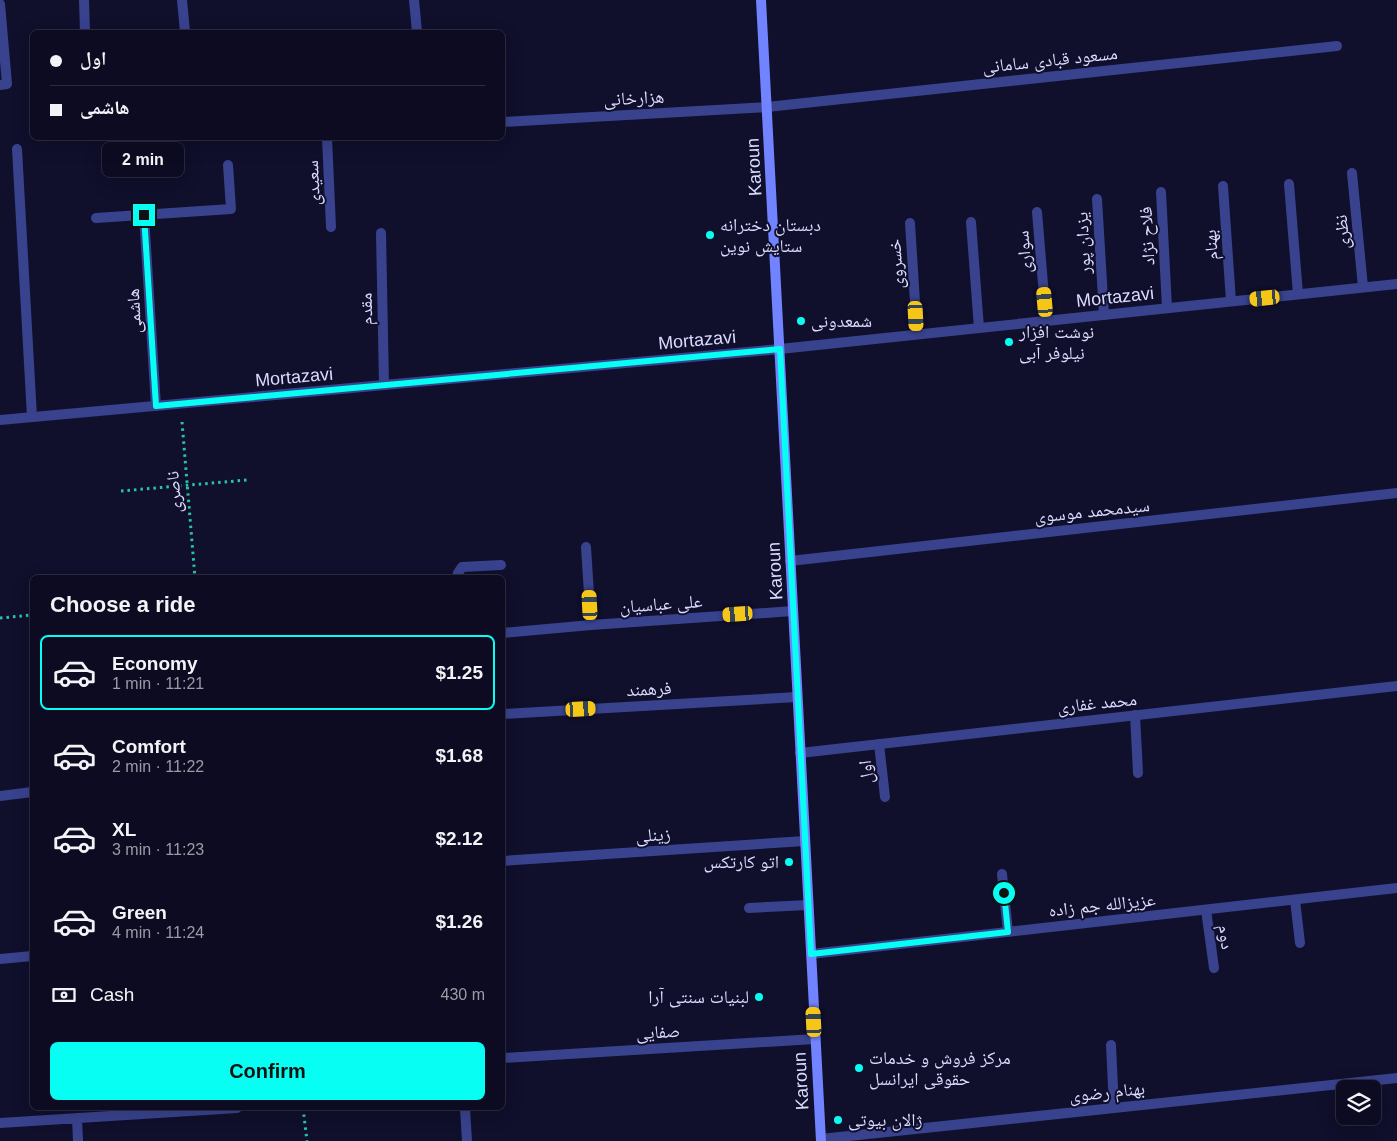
<!DOCTYPE html>
<html lang="en">
<head>
<meta charset="utf-8">
<style>
	:root { --surface:#0c0b21; --page:#15142a; --text:#f1f3f6; --muted:#9a9ba5; --line:#2c2b3f; --accent:#06fff2 }
	body { margin:0; font-family:Arial,"Noto Naskh Arabic",sans-serif; background:var(--page); color:var(--text); height:100vh; display:flex; flex-direction:column; font-size:19px; white-space:nowrap }
	* { box-sizing:border-box; margin:0 }
	p { font-size:16px; color:var(--muted) }
	.icon { flex:none; width:28px; height:28px; fill:none; stroke:currentColor; stroke-width:2; stroke-linecap:round; stroke-linejoin:round }
	.map { position:relative; flex:1; overflow:hidden }
	.panel { position:absolute; left:30px; top:575px; width:475px; height:535px; display:flex; flex-direction:column; background:var(--surface); border-radius:8px; box-shadow:0 5px 20px #0002,0 0 0 1px var(--line) }
	.panel>* { flex:none }
	.hud { position:absolute; left:30px; top:30px; width:475px; height:110px; border-radius:8px; box-shadow:0 5px 20px #0002,0 0 0 1px var(--line); display:grid; align-content:center; height:110px; padding:0 20px; background:var(--surface) }
	.tools { position:absolute; left:1336px; top:1080px; display:grid; gap:10px }
	.tools a { display:grid; place-items:center; width:45px; height:45px; border-radius:8px; background:var(--surface); box-shadow:0 5px 20px #0002,0 0 0 1px var(--line); font-size:25px }
	.end { position:absolute; width:22px; height:22px; margin:-11px; border:6px solid #06fff2; background:#111; box-shadow:0 0 0 2px #111 }
	.from { border-radius:50% }
	.bubble { position:absolute; height:35px; border-radius:8px; background:var(--surface); box-shadow:0 5px 20px #0002,0 0 0 1px var(--line); font-size:16px; font-weight:700; line-height:35px; text-align:center }
	.car { position:absolute; width:15px; height:30px; margin:-15px -8px; border-radius:6px; box-shadow:0 0 4px 1px #0007; background:linear-gradient(#f5c518 24%,#345 0 40%,#f5c518 0 76%,#345 0 86%,#f5c518 0) }
	.hud b { display:flex; align-items:center; gap:18px; height:48px; font-size:19px }
	.hud b+b { border-top:1px solid var(--line) }
	.hud i { width:12px; height:12px; background:var(--text) }
	ul { padding:0; list-style:none }
	li { display:flex; align-items:center; gap:15px; height:75px; margin:0 10px 8px; padding:0 10px; border:2px solid transparent; border-radius:8px }
	li div { flex:1 }
	li b { display:block; font-size:19px }
	li em { font-style:normal; font-weight:700 }
	li.on { border-color:var(--accent) }
	li>.icon { width:45px; height:45px; stroke-width:1.5 }
	h2 { padding:0 20px; font-size:22px; line-height:60px }
	.pay { display:flex; align-items:center; gap:12px; height:55px; padding:0 20px; font-size:19px }
	.pay p { margin-inline-start:auto }
	.button { display:flex; gap:10px; margin-top:auto; padding:10px 20px }
	.button a { flex:1; height:58px; border-radius:8px; background:var(--accent); color:#111; font-size:20px; font-weight:700; line-height:58px; text-align:center }
	.map>svg:first-child { display:block }
</style>
</head>
<body>
<div class="map">
<svg width="1397" height="1141" viewBox="0 0 1397 1141">
	<rect width="100%" height="100%" fill="#100f2c"/>
	<g fill="none" stroke-linecap="round" stroke-linejoin="round">
		<path stroke="#29c4a3" stroke-width="3" stroke-dasharray="2.5 4" stroke-linecap="butt" d="M182,422l13,156
			M121,491l126,-11
			M0,618l32,-3
			M303,1108l4,33"/>
		<path stroke="#38428d" stroke-width="10" d="M1352,173l11,114
			M1289,184l9,110
			M1223,186l8,115
			M1161,192l6,116
			M1097,199l7,116
			M1037,212l9,108
			M971,222l8,106
			M910,223l7,111
			M586,547l5,78
			M457,578l1,-5 4,-6 39,-2
			M1135,715l3,58
			M879,744l6,53
			M1295,900l5,43
			M749,908l59,-3
			M1206,910l8,58
			M1111,1045l3,63"/>
		<path stroke="#38428d" stroke-width="10" d="M84,0l1,32
			M182,0l3,32
			M414,0l3,32
			M0,4l7,80 -7,1
			M502,122l265,-15 570,-61
			M327,138l4,89
			M17,149l15,268
			M144,215l12,191
			M96,218l135,-9 -3,-44
			M381,233l3,152
			M790,561l607,-68
			M502,633l89,-8 202,-14
			M502,714l295,-17
			M800,753l597,-67
			M0,796l32,-4
			M502,861l303,-20
			M1002,874l6,58
			M811,954l586,-66
			M0,959l32,-3
			M502,1058l313,-19
			M465,1108l2,33
			M77,1118l1,23
			M0,1123l237,-15
			M821,1139l576,-61"/>
		<path stroke="#38428d" stroke-width="10" d="M0,420l780,-71 617,-65"/>
		<path stroke="#7183ff" stroke-width="10" d="M761,0l60,1141"/>
	</g>
	<g fill="none" stroke-linecap="round" stroke-linejoin="round">
		<path stroke="#06fff2" stroke-width="6" d="M144,215l12,191 624,-57 31,605 197,-22 -4,-39"/>
	</g>
	<g fill="#06fff2" stroke="#100f2c" stroke-width="2">
		<circle cx="710" cy="235" r="5"/>
		<circle cx="801" cy="321" r="5"/>
		<circle cx="1009" cy="342" r="5"/>
		<circle cx="789" cy="862" r="5"/>
		<circle cx="759" cy="997" r="5"/>
		<circle cx="859" cy="1068" r="5"/>
		<circle cx="838" cy="1120" r="5"/>
	</g>
	<g text-anchor="middle" dominant-baseline="central" stroke-width="4" stroke-linejoin="round" paint-order="stroke">
		<g font-size="18" fill="#dadbff" stroke="#100f2c">
			<text transform="translate(1050 60) rotate(-6)">مسعود قبادی سامانی</text>
			<text transform="translate(634 98) rotate(-3)">هزارخانی</text>
			<text transform="translate(754 167) rotate(-93)">Karoun</text>
			<text transform="translate(313 183) rotate(-93)">سعیدی</text>
			<text transform="translate(1342 232) rotate(-95)">نظری</text>
			<text transform="translate(1147 236) rotate(-93)">فلاح نژاد</text>
			<text transform="translate(1083 243) rotate(-93)">یزدان پور</text>
			<text transform="translate(1211 245) rotate(-94)">بهنام</text>
			<text transform="translate(1024 252) rotate(-95)">سواری</text>
			<text transform="translate(896 264) rotate(-94)">خسروی</text>
			<text transform="translate(1115 297) rotate(-6)">Mortazavi</text>
			<text transform="translate(366 309) rotate(-91)">مقدم</text>
			<text transform="translate(134 311) rotate(-93)">هاشمی</text>
			<text transform="translate(697 340) rotate(-5)">Mortazavi</text>
			<text transform="translate(294 377) rotate(-5)">Mortazavi</text>
			<text transform="translate(174 492) rotate(-95)">ناصری</text>
			<text transform="translate(1092 511) rotate(-6)">سیدمحمد موسوی</text>
			<text transform="translate(775 571) rotate(-93)">Karoun</text>
			<text transform="translate(661 604) rotate(-4)">علی عباسیان</text>
			<text transform="translate(649 689) rotate(-3)">فرهمند</text>
			<text transform="translate(1097 703) rotate(-6)">محمد غفاری</text>
			<text transform="translate(866 772) rotate(-96)">اول</text>
			<text transform="translate(653 835) rotate(-4)">زینلی</text>
			<text transform="translate(1102 905) rotate(-6)">عزیزالله جم زاده</text>
			<text transform="translate(1226 937) rotate(82)">دوم</text>
			<text transform="translate(658 1032) rotate(-3)">صفایی</text>
			<text transform="translate(801 1081) rotate(-93)">Karoun</text>
			<text transform="translate(1107 1092) rotate(-6)">بهنام رضوی</text>
		</g>
		<g font-size="18" fill="#dadbff" stroke="#100f2c" text-anchor="start">
			<text x="720" y="225">دبستان دخترانه<tspan x="720" dy="21">ستایش نوین</tspan></text>
			<text x="811" y="321">شمعدونی</text>
			<text x="1019" y="332">نوشت افزار<tspan x="1019" dy="21">نیلوفر آبی</tspan></text>
			<text x="779" y="862" text-anchor="end">اتو کارتکس</text>
			<text x="749" y="997" text-anchor="end">لبنیات سنتی آرا</text>
			<text x="869" y="1058">مرکز فروش و خدمات<tspan x="869" dy="21">حقوقی ایرانسل</tspan></text>
			<text x="848" y="1120">ژالان بیوتی</text>
		</g>
	</g>
</svg>
<div class="tools">
<a><svg class="icon" aria-label="layers" viewBox="0 0 24 24"><path d="M12 4l9 5-9 5-9-5zM3 14l9 5 9-5"/></svg></a>
</div>
<i class="end from" style="left:1004px;top:893px"></i>
<i class="end" style="left:144px;top:215px"></i>
<div class="bubble" style="left:102px;top:142px;width:82px">2 min</div>
<i class="car" style="left:1265px;top:298px;rotate:264deg"></i>
<i class="car" style="left:1045px;top:302px;rotate:355deg"></i>
<i class="car" style="left:916px;top:316px;rotate:177deg"></i>
<i class="car" style="left:590px;top:605px;rotate:357deg"></i>
<i class="car" style="left:738px;top:614px;rotate:266deg"></i>
<i class="car" style="left:581px;top:709px;rotate:87deg"></i>
<i class="car" style="left:814px;top:1022px;rotate:357deg"></i>
<div class="hud">
<b><i class="from"></i>اول</b>
<b><i></i>هاشمی</b>
</div>
<section class="panel">
<h2>Choose a ride</h2>
<ul>
<li class="on"><svg class="icon" aria-label="car" viewBox="0 0 24 24"><path d="M5 17H2v-5l4-1 3-4h7l3 4 3 1v5h-3M9 17h6M6 11h13"/><circle cx="7" cy="17" r="2"/><circle cx="17" cy="17" r="2"/></svg><div><b>Economy</b><p>1 min · 11:21</p></div><em>$1.25</em></li>
<li><svg class="icon" aria-label="car" viewBox="0 0 24 24"><path d="M5 17H2v-5l4-1 3-4h7l3 4 3 1v5h-3M9 17h6M6 11h13"/><circle cx="7" cy="17" r="2"/><circle cx="17" cy="17" r="2"/></svg><div><b>Comfort</b><p>2 min · 11:22</p></div><em>$1.68</em></li>
<li><svg class="icon" aria-label="car" viewBox="0 0 24 24"><path d="M5 17H2v-5l4-1 3-4h7l3 4 3 1v5h-3M9 17h6M6 11h13"/><circle cx="7" cy="17" r="2"/><circle cx="17" cy="17" r="2"/></svg><div><b>XL</b><p>3 min · 11:23</p></div><em>$2.12</em></li>
<li><svg class="icon" aria-label="car" viewBox="0 0 24 24"><path d="M5 17H2v-5l4-1 3-4h7l3 4 3 1v5h-3M9 17h6M6 11h13"/><circle cx="7" cy="17" r="2"/><circle cx="17" cy="17" r="2"/></svg><div><b>Green</b><p>4 min · 11:24</p></div><em>$1.26</em></li>
</ul>
<div class="pay"><svg class="icon" aria-label="cash" viewBox="0 0 24 24"><path d="M3 7h18v10H3z"/><circle cx="12" cy="12" r="2"/></svg>Cash<p>430 m</p></div>
<div class="button"><a>Confirm</a></div>
</section>
</div>
</body>
</html>
